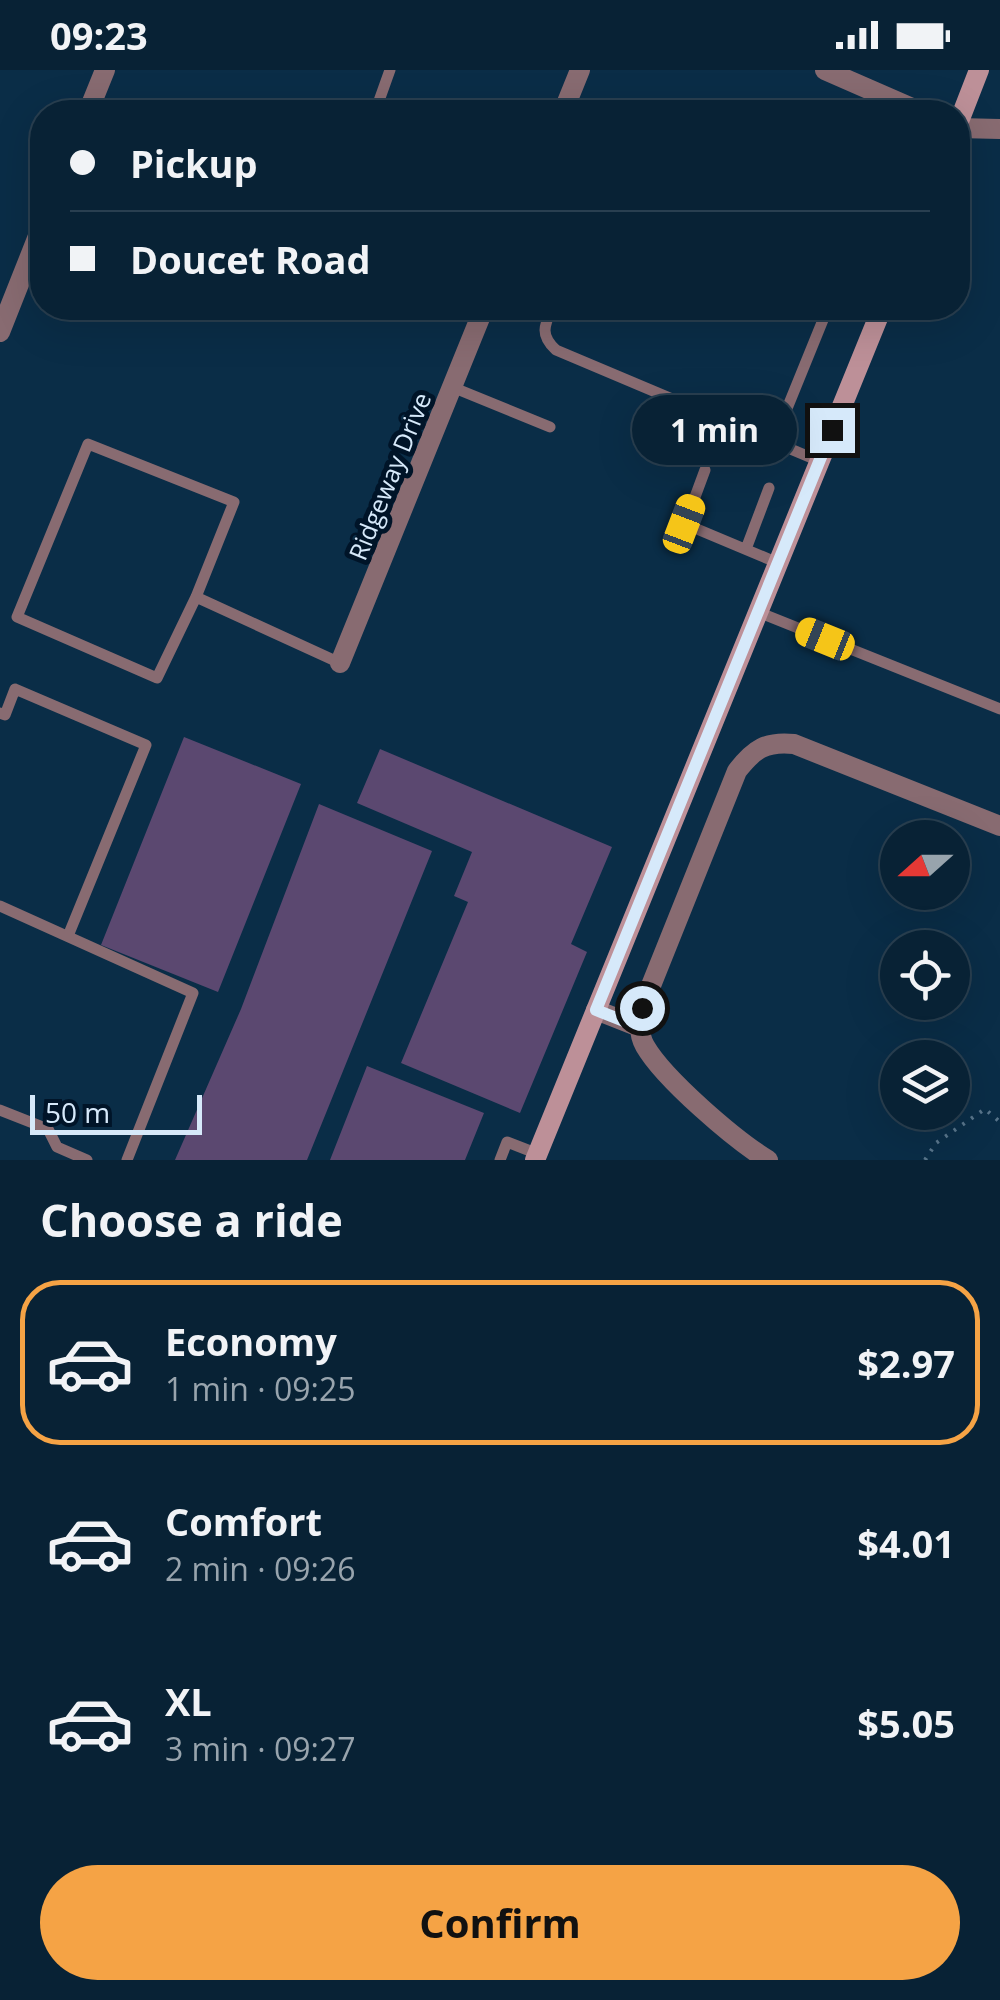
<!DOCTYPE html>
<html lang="en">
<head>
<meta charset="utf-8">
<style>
	:root { --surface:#082235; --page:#112a3d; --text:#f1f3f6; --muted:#98a4ad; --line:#293f50; --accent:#f5a345 }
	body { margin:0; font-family:"Open Sans",sans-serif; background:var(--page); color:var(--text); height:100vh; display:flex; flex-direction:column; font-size:38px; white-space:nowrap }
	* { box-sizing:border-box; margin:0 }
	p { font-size:32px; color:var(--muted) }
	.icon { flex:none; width:55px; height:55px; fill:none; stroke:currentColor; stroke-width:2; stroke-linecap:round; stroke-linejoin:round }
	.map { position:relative; height:1090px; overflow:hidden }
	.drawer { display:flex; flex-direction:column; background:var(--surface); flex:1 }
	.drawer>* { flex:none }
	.top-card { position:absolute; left:30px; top:30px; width:940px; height:220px; border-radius:40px; box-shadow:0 10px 40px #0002,0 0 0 2px var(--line); display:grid; align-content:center; height:220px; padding:0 40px; background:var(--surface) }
	.needle { width:65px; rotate:249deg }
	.tools { position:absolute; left:880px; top:750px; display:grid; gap:20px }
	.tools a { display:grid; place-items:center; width:90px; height:90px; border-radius:50%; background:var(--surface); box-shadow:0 10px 40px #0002,0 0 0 2px var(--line); font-size:50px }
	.scale { position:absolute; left:30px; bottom:25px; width:172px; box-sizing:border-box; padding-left:10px; border:5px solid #d6e9fa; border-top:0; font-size:28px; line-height:35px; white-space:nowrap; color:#d6e9fa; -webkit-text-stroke:8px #001428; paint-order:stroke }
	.end { position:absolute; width:45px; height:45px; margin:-22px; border:12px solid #d6e9fa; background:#111; box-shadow:0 0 0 5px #111 }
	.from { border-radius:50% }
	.bubble { position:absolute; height:70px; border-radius:35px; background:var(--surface); box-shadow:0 10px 40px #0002,0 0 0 2px var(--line); font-size:32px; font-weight:700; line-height:70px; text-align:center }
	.car { position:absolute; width:30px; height:60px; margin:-30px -15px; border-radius:12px; box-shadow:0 0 8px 2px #0007; background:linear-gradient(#f5c518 24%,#345 0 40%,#f5c518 0 76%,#345 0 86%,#f5c518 0) }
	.top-card b { display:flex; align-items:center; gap:35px; height:95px; font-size:38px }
	.top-card b+b { border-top:2px solid var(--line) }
	.top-card i { width:25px; height:25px; background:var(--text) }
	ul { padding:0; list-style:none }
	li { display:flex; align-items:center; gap:30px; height:165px; margin:0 20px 15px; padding:0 20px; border:5px solid transparent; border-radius:40px }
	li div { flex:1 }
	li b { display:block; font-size:38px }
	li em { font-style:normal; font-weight:700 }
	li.on { border-color:var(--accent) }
	li>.icon { width:90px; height:90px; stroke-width:1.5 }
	h2 { padding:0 40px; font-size:45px; line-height:120px }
	.action { display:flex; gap:20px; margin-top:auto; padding:20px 40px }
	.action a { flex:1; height:115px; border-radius:60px; background:var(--accent); color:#111; font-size:40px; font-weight:700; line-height:115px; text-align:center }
	.status { display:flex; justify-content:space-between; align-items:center; height:70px; padding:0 50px; background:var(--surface); direction:ltr }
	.status svg { height:28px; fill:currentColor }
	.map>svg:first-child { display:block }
</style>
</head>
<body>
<div class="status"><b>09:23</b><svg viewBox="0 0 49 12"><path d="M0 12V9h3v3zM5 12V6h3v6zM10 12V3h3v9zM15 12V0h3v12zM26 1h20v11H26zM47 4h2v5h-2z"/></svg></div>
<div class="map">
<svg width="1000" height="1090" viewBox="0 0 1000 1090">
	<rect width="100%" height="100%" fill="#0a2d47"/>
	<path fill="#5b4870" d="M184,667l117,47 -83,208 -117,-47z
		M380,679l232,98 -41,97 16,8 -67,161 -119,-50 67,-161 -14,-6 18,-44 -115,-49z
		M319,734l113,47 -125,309h-132l66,-151z
		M367,996l117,47 -19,47h-135z"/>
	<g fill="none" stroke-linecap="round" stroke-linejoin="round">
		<path stroke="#58758b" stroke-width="4" stroke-dasharray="2.5 8" stroke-linecap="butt" d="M925,1090l11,-17 49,-34 15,13"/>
		<path stroke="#886b71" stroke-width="11" d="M375,42l15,-42
			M552,238c-8,18 -12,27 4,42l263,111
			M452,317l98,40
			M773,373l52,-128
			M88,374l146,58 -38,95 -39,81 -140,-61z
			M705,400l-20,54 93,39
			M746,479l23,-61
			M196,527l144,66
			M758,542l242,97
			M0,643l5,2 10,-26 131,56 -78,191
			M0,836l193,87 -66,167
			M0,1040l48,19 9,18 30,13
			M500,1090l7,-18 31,12"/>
		<path stroke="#886b71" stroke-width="20" d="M825,0l96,42
			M88,42l17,-42
			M563,42l17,-42
			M958,58l42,1
			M0,262l42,-106
			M340,593l144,-355
			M596,940l43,17
			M768,1090c-33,-20 -104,-81 -123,-114 -7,-12 -6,-25 -3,-38l95,-237c17,-22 29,-30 57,-27l206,82"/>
		<path stroke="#bd9098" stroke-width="20" d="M958,54l21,-54
			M535,1090l347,-852"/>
	</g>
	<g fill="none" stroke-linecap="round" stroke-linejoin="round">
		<path stroke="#d6e9fa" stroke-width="12" d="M642,938l-3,19 -43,-17 236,-580"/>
	</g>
	<g text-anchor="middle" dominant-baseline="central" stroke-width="10" stroke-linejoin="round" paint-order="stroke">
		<g font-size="25" fill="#d6e9fa" stroke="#001428">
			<text transform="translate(389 406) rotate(-68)">Ridgeway Drive</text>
		</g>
	</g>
</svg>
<div class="tools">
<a><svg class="needle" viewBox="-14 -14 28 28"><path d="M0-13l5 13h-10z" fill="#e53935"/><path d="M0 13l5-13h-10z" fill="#98a4ad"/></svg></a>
<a><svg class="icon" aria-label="locate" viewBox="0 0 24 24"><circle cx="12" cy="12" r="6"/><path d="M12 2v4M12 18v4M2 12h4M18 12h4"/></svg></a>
<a><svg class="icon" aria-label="layers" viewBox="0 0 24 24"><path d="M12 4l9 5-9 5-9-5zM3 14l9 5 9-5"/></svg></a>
</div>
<div class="scale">50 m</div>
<i class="end from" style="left:642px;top:938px"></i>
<i class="end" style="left:832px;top:360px"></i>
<div class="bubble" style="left:632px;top:325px;width:165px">1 min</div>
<i class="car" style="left:684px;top:454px;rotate:21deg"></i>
<i class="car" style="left:825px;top:569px;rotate:292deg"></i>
<div class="top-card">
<b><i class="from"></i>Pickup</b>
<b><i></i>Doucet Road</b>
</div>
</div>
<section class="drawer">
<h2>Choose a ride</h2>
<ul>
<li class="on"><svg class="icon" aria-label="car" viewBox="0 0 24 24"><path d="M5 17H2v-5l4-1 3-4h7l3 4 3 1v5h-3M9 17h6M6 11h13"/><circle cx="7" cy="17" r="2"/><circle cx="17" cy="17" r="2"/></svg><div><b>Economy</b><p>1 min · 09:25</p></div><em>$2.97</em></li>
<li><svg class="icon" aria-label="car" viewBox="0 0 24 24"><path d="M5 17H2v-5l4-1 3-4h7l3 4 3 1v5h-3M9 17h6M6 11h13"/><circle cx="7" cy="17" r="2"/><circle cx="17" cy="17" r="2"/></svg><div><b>Comfort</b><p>2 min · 09:26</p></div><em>$4.01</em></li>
<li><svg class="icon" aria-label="car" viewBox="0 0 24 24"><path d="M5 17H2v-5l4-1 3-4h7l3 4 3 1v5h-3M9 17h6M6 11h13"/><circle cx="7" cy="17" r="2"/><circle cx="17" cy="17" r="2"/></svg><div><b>XL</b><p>3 min · 09:27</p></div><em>$5.05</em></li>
</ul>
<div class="action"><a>Confirm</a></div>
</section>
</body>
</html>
